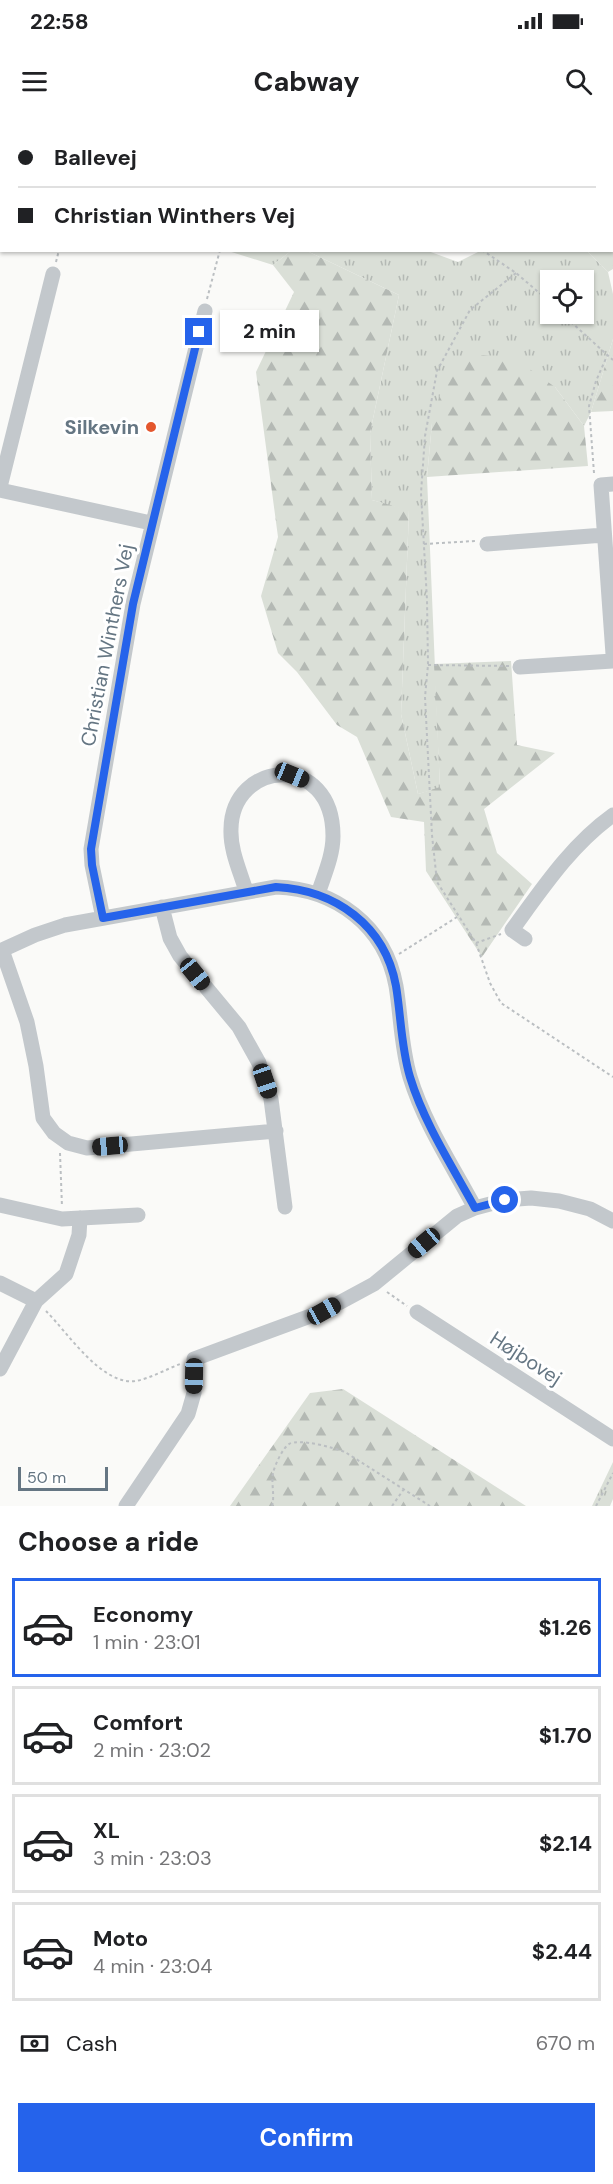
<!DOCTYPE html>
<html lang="en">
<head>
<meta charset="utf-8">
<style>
	:root { --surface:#fff; --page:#f2f2f2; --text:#202124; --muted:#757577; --line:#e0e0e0; --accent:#2563eb }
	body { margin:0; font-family:"DM Sans",sans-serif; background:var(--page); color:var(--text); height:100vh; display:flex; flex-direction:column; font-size:22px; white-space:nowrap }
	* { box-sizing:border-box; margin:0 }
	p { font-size:20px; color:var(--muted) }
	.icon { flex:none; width:33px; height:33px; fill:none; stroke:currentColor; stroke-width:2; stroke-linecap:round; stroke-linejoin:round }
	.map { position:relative; height:1386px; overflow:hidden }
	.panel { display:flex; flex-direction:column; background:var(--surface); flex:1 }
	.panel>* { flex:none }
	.banner { position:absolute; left:0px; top:0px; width:614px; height:132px; box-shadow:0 2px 4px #0004; display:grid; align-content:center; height:132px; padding:0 18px; background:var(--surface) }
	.tools { position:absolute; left:540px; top:150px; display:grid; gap:12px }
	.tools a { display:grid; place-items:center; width:54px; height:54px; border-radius:0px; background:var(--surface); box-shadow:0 2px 4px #0004; font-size:30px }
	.scale { position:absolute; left:18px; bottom:15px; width:90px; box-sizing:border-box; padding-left:6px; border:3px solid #657683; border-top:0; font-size:16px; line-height:21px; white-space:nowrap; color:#657683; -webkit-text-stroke:4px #fff; paint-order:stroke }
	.end { position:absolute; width:27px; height:27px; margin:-14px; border:8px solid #2563eb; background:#fff; box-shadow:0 0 0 3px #fff }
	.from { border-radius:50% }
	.bubble { position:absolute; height:42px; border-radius:0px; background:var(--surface); box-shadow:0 2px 4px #0004; font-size:20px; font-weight:700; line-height:42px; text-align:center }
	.car { position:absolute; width:18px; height:36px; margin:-18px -9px; border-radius:8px; box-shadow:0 0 4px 2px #0007; background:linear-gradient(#222 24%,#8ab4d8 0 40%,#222 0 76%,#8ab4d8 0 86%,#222 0) }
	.banner b { display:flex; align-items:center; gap:21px; height:57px; font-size:22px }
	.banner b+b { border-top:2px solid var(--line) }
	.banner i { width:15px; height:15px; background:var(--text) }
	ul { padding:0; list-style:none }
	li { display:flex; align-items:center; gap:18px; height:99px; margin:0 12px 9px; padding:0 6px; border:3px solid var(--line); border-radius:0px }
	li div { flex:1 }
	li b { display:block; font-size:22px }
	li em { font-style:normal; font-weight:700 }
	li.active { border-color:var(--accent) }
	li>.icon { width:54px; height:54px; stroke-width:1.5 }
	h2 { padding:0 18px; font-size:27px; line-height:72px }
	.pay { display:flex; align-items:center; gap:15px; height:66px; padding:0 18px; font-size:22px }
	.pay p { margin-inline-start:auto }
	.cta { display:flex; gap:12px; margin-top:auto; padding:12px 18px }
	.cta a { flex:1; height:69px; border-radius:0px; background:var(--accent); color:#fff; font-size:24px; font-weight:700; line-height:69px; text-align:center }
	.status { display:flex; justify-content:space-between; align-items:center; height:42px; padding:0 30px; background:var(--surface); direction:ltr }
	.status svg { height:16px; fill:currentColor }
	header { display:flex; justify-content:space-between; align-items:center; height:78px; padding:0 18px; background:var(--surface); font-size:27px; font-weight:700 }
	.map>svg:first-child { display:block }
</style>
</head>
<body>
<div class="status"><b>22:58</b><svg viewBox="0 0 49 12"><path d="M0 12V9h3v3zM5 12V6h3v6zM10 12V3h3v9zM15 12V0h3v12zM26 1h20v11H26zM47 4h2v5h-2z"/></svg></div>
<header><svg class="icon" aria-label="menu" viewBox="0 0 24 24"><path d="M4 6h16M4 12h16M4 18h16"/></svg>Cabway<svg class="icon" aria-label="search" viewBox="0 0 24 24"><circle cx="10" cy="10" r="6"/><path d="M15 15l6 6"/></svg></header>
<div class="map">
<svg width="613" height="1386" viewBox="0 0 613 1386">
	<defs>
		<pattern id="grass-tufts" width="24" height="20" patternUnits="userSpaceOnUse" patternTransform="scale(1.5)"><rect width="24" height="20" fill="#dadfd7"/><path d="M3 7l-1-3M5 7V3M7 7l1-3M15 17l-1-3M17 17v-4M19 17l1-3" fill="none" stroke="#b4b9b4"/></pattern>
		<pattern id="forest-firs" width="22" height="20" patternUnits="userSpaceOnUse" patternTransform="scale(1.5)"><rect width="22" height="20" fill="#dadfd7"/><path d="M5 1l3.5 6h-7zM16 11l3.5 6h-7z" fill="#b4b9b4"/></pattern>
	</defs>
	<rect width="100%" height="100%" fill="#fafaf8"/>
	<path fill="url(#grass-tufts)" fill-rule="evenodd" d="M225,130h66v1l-18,14z
		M307,131h121l30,11 22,-11h107l21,21 5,22v45l-22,73 -7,14 -29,-39 -123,36 -5,54 13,311 -22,6 -17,-80 8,-203 -37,-11 -2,-67 29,-138zM550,160h34v34h-34z
		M613,1342v37l-3,7h-18z"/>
	<path fill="url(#forest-firs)" d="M583,0h30v149l-5,3 -21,-21 25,-1v-128z
		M291,131h16l92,44 -29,138 2,67 37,10 -8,204 17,80 22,-7 -6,-123 77,-3 6,84 38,8 -71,56 13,44 35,31 -50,73 -56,-86 -2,-49 -33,-5 -34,-80 -20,-12 -40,-53 -19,-19 -17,-57 17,-59 -22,-165 38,-80 -21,-27z
		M613,219v72l-22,1z
		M483,235l34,5 38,27 29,39 4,40 -161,11 5,-54 16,-57z
		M343,1269l183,117h-296l80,-113z"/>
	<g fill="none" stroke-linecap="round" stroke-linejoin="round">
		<path stroke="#bbbfc2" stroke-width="2" stroke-dasharray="3 3" stroke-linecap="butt" d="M25,2v-2
			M250,2v-2
			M301,2v-2
			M612,30l1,1
			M482,130l34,23 34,29
			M56,142l3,-12
			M516,153l-46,37 -33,61 -12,65 -4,57 6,107 1,65 -3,32 7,138 5,47 39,61 14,40 11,20 112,74
			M207,179l13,-49
			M562,194l51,46
			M594,353l-5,-67 7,-25 11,-25
			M424,424l51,-3
			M428,545l81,1
			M476,823l25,-9
			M399,834l58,-37
			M60,1033l2,54
			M387,1172l20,14
			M46,1191c22,22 56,75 90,70 15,-3 31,-12 44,-17
			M272,1386c3,-11 -1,-22 1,-33 2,-8 9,-24 16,-29 11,-6 45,4 56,8l85,54
			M392,1386l12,-17
			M596,1386l17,-33"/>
		<path stroke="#c3c8cc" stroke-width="15" d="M613,364l-12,1 12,169
			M0,367l53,-213
			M0,370l151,33
			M487,424l117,-9
			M520,547l93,-6
			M246,771c-6,-20 -16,-41 -15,-62 1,-69 102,-78 102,7 0,20 -9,39 -15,58
			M162,787l8,31 10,18 59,71 20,36 12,36 14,108
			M103,798l-11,-53 -1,-16 42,-245 72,-293
			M525,819l-13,-9c30,-41 59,-85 101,-115
			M2,830l25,72 9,44 7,52 11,15 14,10 19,5 189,-17
			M0,831l35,-16 30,-10 211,-38c59,2 109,38 120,99 5,30 5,61 14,91 14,46 42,88 65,131
			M0,1085l62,14 76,-4
			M0,1163l36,18
			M417,1192l196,127
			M0,1249l36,-68 30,-27 13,-39 1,-17
			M126,1386l62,-92 6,-21v-34l130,-48 50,-27 83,-68 18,-8 30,-8 26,-2 28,3 31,8 23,12"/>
	</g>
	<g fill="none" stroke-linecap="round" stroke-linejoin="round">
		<path stroke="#2563eb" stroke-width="8" d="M199,212l-66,272 -42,245 1,16 11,53 173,-31c59,3 109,38 120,99 5,30 5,61 14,91 14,46 42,89 65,131l30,-8"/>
	</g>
	<circle fill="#e4572e" stroke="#fff" stroke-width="2" cx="151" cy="307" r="6"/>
	<g text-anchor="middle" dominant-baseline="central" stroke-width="6" stroke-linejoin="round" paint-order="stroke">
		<g font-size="20" font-weight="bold" fill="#657683" stroke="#fff" text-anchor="end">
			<text x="139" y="307">Silkevin</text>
		</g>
		<g font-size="20" fill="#657683" stroke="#fff">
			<text transform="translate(107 525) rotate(-79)">Christian Winthers Vej</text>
			<text transform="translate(526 1238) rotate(33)">Højbovej</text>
		</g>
	</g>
</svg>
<div class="tools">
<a><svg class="icon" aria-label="locate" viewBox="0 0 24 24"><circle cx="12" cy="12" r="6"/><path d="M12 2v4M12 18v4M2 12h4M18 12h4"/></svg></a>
</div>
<div class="scale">50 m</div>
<i class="end from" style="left:505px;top:1080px"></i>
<i class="end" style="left:199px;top:212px"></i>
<div class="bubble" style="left:220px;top:190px;width:99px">2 min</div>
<i class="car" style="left:292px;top:655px;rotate:112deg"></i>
<i class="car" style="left:195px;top:854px;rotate:141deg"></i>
<i class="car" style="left:265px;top:961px;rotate:161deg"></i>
<i class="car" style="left:110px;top:1026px;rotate:265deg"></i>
<i class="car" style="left:424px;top:1123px;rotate:230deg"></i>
<i class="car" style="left:324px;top:1191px;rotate:61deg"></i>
<i class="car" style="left:194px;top:1256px;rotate:181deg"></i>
<div class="banner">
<b><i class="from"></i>Ballevej</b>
<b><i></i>Christian Winthers Vej</b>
</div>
</div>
<section class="panel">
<h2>Choose a ride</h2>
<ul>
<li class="active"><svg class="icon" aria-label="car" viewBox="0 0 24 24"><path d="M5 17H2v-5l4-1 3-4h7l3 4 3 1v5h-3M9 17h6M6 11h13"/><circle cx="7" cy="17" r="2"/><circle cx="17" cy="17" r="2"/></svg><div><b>Economy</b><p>1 min · 23:01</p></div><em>$1.26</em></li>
<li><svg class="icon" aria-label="car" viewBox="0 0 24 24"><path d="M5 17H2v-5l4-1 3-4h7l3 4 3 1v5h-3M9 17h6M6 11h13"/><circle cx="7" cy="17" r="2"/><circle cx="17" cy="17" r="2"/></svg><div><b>Comfort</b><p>2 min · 23:02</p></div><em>$1.70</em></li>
<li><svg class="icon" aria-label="car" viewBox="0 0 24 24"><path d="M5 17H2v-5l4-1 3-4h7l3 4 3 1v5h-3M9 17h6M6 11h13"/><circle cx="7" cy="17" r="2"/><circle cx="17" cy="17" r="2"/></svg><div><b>XL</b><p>3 min · 23:03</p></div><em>$2.14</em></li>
<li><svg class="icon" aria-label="car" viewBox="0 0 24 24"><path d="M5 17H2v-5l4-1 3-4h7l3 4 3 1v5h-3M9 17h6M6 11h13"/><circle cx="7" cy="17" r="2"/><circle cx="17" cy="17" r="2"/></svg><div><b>Moto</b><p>4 min · 23:04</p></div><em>$2.44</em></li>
</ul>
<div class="pay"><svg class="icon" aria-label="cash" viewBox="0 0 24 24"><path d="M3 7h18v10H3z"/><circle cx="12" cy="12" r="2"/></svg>Cash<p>670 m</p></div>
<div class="cta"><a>Confirm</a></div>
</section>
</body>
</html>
